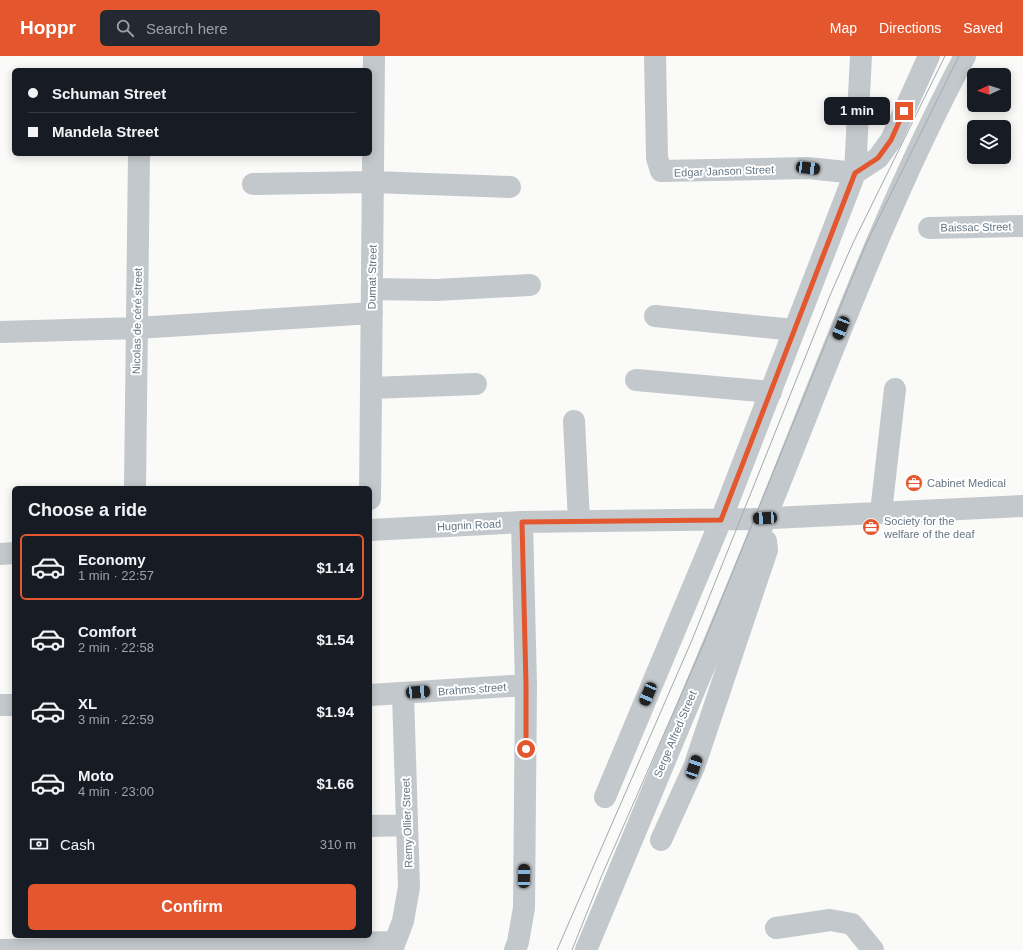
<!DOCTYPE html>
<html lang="en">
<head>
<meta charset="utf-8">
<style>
	:root { --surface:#171b24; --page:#242831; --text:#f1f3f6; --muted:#9ea1a6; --line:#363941; --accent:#e4572e }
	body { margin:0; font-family:Helvetica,sans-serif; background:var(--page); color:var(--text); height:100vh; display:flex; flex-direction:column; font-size:15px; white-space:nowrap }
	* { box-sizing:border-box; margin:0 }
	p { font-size:13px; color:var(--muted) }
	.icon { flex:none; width:22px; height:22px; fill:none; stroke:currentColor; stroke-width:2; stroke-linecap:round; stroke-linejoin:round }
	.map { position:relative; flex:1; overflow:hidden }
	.details { position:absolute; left:12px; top:430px; width:360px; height:452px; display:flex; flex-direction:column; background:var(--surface); border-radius:6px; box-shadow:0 2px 10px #0003 }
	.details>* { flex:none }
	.hud { position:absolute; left:12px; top:12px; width:360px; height:88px; border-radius:6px; box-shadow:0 2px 10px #0003; display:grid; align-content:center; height:88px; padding:0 16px; background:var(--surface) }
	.needle { width:26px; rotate:267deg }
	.tools { position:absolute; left:967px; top:12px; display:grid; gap:8px }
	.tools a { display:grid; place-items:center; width:44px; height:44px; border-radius:6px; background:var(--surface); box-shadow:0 2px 10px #0003; font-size:20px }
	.end { position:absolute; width:18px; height:18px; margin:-9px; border:5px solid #e4572e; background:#fff; box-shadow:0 0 0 2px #fff }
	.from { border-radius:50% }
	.bubble { position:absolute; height:28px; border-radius:6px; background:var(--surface); box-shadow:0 2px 10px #0003; font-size:13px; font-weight:700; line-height:28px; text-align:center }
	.car { position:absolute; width:12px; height:24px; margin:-12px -6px; border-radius:5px; box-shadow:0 0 3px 1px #0007; background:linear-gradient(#222 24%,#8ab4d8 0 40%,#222 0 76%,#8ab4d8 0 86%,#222 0) }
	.hud b { display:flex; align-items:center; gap:14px; height:38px; font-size:15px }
	.hud b+b { border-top:1px solid var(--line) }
	.hud i { width:10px; height:10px; background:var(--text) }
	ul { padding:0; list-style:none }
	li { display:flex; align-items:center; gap:12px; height:66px; margin:0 8px 6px; padding:0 8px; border:2px solid transparent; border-radius:6px }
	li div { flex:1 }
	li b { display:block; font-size:15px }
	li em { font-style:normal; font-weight:700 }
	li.current { border-color:var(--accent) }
	li>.icon { width:36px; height:36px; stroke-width:1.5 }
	h2 { padding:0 16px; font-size:18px; line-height:48px }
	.pay { display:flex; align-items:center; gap:10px; height:44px; padding:0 16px; font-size:15px }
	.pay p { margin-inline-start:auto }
	.action { display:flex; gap:8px; margin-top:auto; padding:8px 16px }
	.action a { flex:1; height:46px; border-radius:6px; background:var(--accent); color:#fff; font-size:16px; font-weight:700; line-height:46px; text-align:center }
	header { display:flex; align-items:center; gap:24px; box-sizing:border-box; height:56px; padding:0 20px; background:var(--accent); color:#fff }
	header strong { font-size:19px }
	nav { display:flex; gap:22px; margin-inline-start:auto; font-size:14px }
	.search { width:280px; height:36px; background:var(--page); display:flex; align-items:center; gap:10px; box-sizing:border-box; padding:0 14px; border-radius:6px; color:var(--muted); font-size:15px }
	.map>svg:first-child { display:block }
</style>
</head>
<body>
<header>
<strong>Hoppr</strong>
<div class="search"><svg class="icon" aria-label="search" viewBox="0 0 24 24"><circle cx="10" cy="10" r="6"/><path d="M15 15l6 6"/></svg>Search here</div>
<nav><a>Map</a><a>Directions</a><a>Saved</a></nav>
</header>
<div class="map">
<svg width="1023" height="894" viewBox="0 0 1023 894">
	<rect width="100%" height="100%" fill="#fafaf8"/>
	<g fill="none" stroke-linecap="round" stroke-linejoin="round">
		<path stroke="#c3c8cc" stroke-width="22" d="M655,0l2,102 4,13 147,-3 47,5 6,-117
			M253,128l120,-2 137,5
			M929,172l94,-2
			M372,233l64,1 94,-5
			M655,260l139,14
			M0,276l137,-4 235,-15
			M636,324l135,12
			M371,332l105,-4
			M574,365l5,100
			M135,432l4,-334
			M370,443l4,-443
			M881,456l14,-123
			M370,474l152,-8 231,-3 270,-13
			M0,498l14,-1
			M370,639l156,-10
			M0,649h14
			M605,741l116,-277 134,-347 23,-15 13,-18 38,-84
			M370,770l37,-1
			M661,784l33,-73 73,-217 -1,-9
			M776,872l54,-8 22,4 21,26
			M0,894l395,-8
			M392,894l11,-29 6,-34 -6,-193
			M515,894l3,-8 6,-34 2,-223 -4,-163
			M586,894c59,-144 121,-288 180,-433 63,-155 120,-313 199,-461"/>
		<path stroke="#a2aab0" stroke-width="1" d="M557,894l135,-310 139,-347 22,-50 92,-187
			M572,894l30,-75 101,-230 163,-401 93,-188"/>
	</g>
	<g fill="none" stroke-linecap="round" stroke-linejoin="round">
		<path stroke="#e4572e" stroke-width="5" d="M526,693v-64l-4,-163 199,-2 134,-347 23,-15 13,-18 13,-29"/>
	</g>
	<defs>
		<g id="office-disc" transform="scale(0.9)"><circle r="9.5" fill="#e4572e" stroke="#fff"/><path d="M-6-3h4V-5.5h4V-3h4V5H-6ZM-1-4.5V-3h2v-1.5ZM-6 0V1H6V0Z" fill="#fff"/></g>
	</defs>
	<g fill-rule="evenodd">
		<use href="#office-disc" x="914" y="427"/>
		<use href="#office-disc" x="871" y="471"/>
	</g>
	<g text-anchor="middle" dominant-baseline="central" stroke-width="4" stroke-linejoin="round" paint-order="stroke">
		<g font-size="11" fill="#657683" stroke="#fff">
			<text transform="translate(724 115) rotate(-2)">Edgar Janson Street</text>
			<text transform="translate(976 171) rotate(-1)">Baissac Street</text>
			<text transform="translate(372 221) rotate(-89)">Dumat Street</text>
			<text transform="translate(137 265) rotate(-89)">Nicolas de céré street</text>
			<text transform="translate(469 469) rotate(-3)">Hugnin Road</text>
			<text transform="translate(472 633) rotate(-4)">Brahms street</text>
			<text transform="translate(675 678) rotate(-67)">Serge Alfred Street</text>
			<text transform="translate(407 767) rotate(-92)">Remy Ollier Street</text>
		</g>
		<g font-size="11" fill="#657683" stroke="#fff" text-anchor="start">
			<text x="927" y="427">Cabinet Medical</text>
			<text x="884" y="465">Society for the<tspan x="884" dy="13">welfare of the deaf</tspan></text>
		</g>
	</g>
</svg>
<div class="tools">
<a><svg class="needle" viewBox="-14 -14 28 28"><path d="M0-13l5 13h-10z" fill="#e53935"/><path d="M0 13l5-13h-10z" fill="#9ea1a6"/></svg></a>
<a><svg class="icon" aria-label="layers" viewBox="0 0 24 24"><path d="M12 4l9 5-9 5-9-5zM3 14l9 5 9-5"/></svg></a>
</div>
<i class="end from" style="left:526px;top:693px"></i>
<i class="end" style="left:904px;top:55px"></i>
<div class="bubble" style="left:824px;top:41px;width:66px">1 min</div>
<i class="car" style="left:808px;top:112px;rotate:97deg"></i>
<i class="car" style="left:841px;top:272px;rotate:202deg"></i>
<i class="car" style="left:765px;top:462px;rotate:267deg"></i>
<i class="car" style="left:418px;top:636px;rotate:86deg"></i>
<i class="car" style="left:648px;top:638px;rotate:203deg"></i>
<i class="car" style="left:694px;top:711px;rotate:18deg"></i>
<i class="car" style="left:524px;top:820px;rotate:1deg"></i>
<div class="hud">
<b><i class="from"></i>Schuman Street</b>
<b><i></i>Mandela Street</b>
</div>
<section class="details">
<h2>Choose a ride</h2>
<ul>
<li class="current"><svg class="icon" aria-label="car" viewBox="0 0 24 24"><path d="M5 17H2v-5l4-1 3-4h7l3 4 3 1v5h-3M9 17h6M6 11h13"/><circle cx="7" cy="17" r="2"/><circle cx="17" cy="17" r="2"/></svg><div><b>Economy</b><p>1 min · 22:57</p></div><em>$1.14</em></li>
<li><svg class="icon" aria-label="car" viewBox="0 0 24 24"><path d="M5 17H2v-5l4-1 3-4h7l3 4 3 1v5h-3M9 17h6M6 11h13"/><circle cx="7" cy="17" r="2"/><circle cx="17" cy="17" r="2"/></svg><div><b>Comfort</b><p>2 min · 22:58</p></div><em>$1.54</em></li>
<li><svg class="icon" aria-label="car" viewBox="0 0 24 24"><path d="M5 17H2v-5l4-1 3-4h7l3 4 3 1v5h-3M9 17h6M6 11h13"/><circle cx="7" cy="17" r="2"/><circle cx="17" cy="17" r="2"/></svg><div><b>XL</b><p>3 min · 22:59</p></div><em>$1.94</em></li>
<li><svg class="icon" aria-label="car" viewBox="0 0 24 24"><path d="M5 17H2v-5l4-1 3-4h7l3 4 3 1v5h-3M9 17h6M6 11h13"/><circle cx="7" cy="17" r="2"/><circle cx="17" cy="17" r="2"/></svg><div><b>Moto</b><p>4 min · 23:00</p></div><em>$1.66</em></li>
</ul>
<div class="pay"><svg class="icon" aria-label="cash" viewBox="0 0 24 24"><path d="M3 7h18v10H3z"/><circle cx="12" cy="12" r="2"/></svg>Cash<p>310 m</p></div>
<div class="action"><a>Confirm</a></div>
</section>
</div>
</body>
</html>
